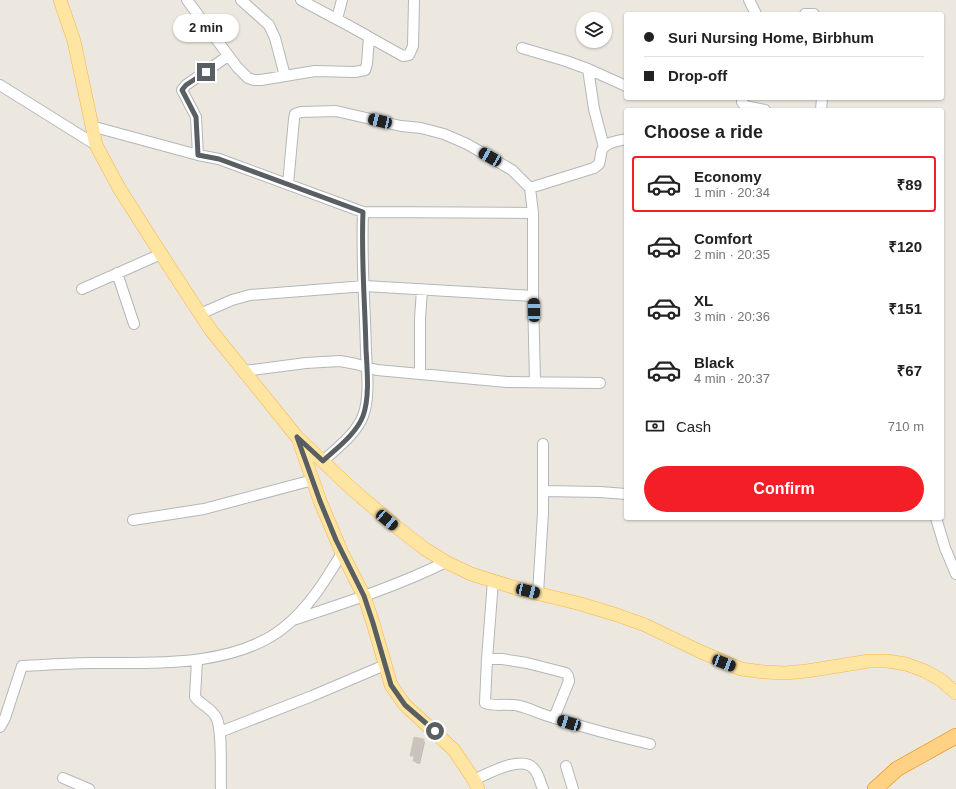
<!DOCTYPE html>
<html lang="en">
<head>
<meta charset="utf-8">
<style>
	:root { --surface:#fff; --page:#f2f2f2; --text:#222; --muted:#767676; --line:#e0e0e0; --accent:#f41e27 }
	body { margin:0; font-family:Helvetica,sans-serif; background:var(--page); color:var(--text); height:100vh; display:flex; flex-direction:column; font-size:15px; white-space:nowrap }
	* { box-sizing:border-box; margin:0 }
	p { font-size:13px; color:var(--muted) }
	.icon { flex:none; width:22px; height:22px; fill:none; stroke:currentColor; stroke-width:2; stroke-linecap:round; stroke-linejoin:round }
	.map { position:relative; flex:1; overflow:hidden }
	.sheet { position:absolute; left:624px; top:108px; width:320px; height:412px; display:flex; flex-direction:column; background:var(--surface); border-radius:4px; box-shadow:0 1px 3px #0004 }
	.sheet>* { flex:none }
	.top-card { position:absolute; left:624px; top:12px; width:320px; height:88px; border-radius:4px; box-shadow:0 1px 3px #0004; display:grid; align-content:center; height:88px; padding:0 20px; background:var(--surface) }
	.buttons { position:absolute; left:576px; top:12px; display:grid; gap:8px }
	.buttons a { display:grid; place-items:center; width:36px; height:36px; border-radius:50%; background:var(--surface); box-shadow:0 1px 3px #0004; font-size:20px }
	.end { position:absolute; width:18px; height:18px; margin:-9px; border:5px solid #585e62; background:#fff; box-shadow:0 0 0 2px #fff }
	.from { border-radius:50% }
	.bubble { position:absolute; height:28px; border-radius:14px; background:var(--surface); box-shadow:0 1px 3px #0004; font-size:13px; font-weight:700; line-height:28px; text-align:center }
	.car { position:absolute; width:12px; height:24px; margin:-12px -6px; border-radius:5px; box-shadow:0 0 3px 1px #0007; background:linear-gradient(#222 24%,#8ab4d8 0 40%,#222 0 76%,#8ab4d8 0 86%,#222 0) }
	.top-card b { display:flex; align-items:center; gap:14px; height:38px; font-size:15px }
	.top-card b+b { border-top:1px solid var(--line) }
	.top-card i { width:10px; height:10px; background:var(--text) }
	ul { padding:0; list-style:none }
	li { display:flex; align-items:center; gap:12px; height:56px; margin:0 8px 6px; padding:0 12px; border:2px solid transparent; border-radius:4px }
	li div { flex:1 }
	li b { display:block; font-size:15px }
	li em { font-style:normal; font-weight:700 }
	li.on { border-color:var(--accent) }
	li>.icon { width:36px; height:36px; stroke-width:1.5 }
	h2 { padding:0 20px; font-size:18px; line-height:48px }
	.pay { display:flex; align-items:center; gap:10px; height:44px; padding:0 20px; font-size:15px }
	.pay p { margin-inline-start:auto }
	.primary-button { display:flex; gap:8px; margin-top:auto; padding:8px 20px }
	.primary-button a { flex:1; height:46px; border-radius:24px; background:var(--accent); color:#fff; font-size:16px; font-weight:700; line-height:46px; text-align:center }
	.map>svg:first-child { display:block }
</style>
</head>
<body>
<div class="map">
<svg width="956" height="789" viewBox="0 0 956 789">
	<rect width="100%" height="100%" fill="#ede8df"/>
	<path fill="#0003" d="M423,740l2,2 -5,22 -4,-1 -2,-2 1,-3 -4,-3z"/>
	<path fill="#c8c3bc" stroke="#d2c9bd" d="M414,737l10,2 -5,23 -6,-1 1,-5h-4z"/>
	<g fill="none" stroke-linecap="round" stroke-linejoin="round">
		<g stroke="#b3b7bb" stroke-width="12">
			<path id="minor" d="M187,0l50,67 11,11 6,2h7l54,-9 40,1 10,-2 2,-6 2,-27c-22,-13 -45,-24 -68,-37
				M241,0l28,25 6,13 10,38
				M749,0l7,14
				M805,14h9
				M337,19l5,-19
				M369,37l34,19 6,-1 4,-9 1,-46
				M522,48l44,13 22,8 6,40 10,38
				M588,69l38,17
				M0,85l96,60
				M742,98v4l3,4 20,4
				M821,110l1,-12
				M91,126l107,29 21,4 144,53 170,1
				M198,155l-2,-38 -14,-27 4,-5 42,-29
				M530,188l64,-20 5,-4c2,-5 1,-9 3,-14 3,-8 16,-9 24,-11
				M117,273l17,51
				M82,289l79,-35
				M533,296l2,86
				M200,314l32,-14 18,-5 115,-9 168,10v-83l-3,-25 -18,-18 -45,-26 -23,-10 -23,-6 -20,-2 -65,-15 -35,1 -6,2 -1,5 -6,65
				M244,371l62,-8 34,-2 16,3 21,6 130,12 93,1
				M420,374v-56l2,-28
				M323,461c14,-13 33,-27 40,-45 7,-18 4,-45 3,-64 -1,-47 -5,-93 -3,-140
				M543,491l57,1 26,2
				M936,518l9,30 11,26
				M133,520l71,-11 109,-29
				M493,581l-6,78 -2,44c8,4 24,0 34,3 10,2 19,7 29,10 34,11 68,20 102,28
				M538,593l5,-80v-69
				M293,620c52,-17 104,-34 153,-58
				M487,659h15l25,4 39,10 2,3 1,5 -15,37
				M197,660l-2,37c6,8 16,11 21,20 7,12 4,55 5,72
				M0,727l5,-9 17,-52c24,-1 48,-3 72,-3 60,0 138,4 188,-34 26,-20 43,-48 60,-76
				M220,732l92,-36 73,-31
				M566,766l7,23
				M63,778l26,11
				M474,780c13,-6 48,-26 60,-11 5,5 6,14 9,20"/>
		</g>
		<g stroke="#fab44b" stroke-width="14">
			<path id="major" d="M60,0l14,41 22,104 23,43 42,66 49,75 87,108 56,53 46,39 26,20 21,13 25,12 48,15 62,15 36,11 28,10 54,26 42,18 23,3 21,1 22,-2 62,-10h18l19,3 19,7 16,9 15,13
				M298,438l22,63 22,52 22,43 9,27 18,62 14,20 49,45 20,30 4,9"/>
		</g>
		<g stroke="#ec8700" stroke-width="16">
			<path id="highway" d="M875,789l22,-20 59,-33"/>
		</g>
		<use href="#minor" stroke="#fff" stroke-width="10"/>
		<use href="#major" stroke="#ffe5a2" stroke-width="13"/>
		<use href="#highway" stroke="#ffd184" stroke-width="15"/>
	</g>
	<g fill="none" stroke-linecap="round" stroke-linejoin="round">
		<path stroke="#585e62" stroke-width="5" d="M206,72l-20,13 -4,5 14,27 2,38 21,4 144,53c-2,46 2,91 3,137 1,20 4,48 -3,67 -7,18 -26,32 -40,45l-26,-24 23,64 16,39 28,56 9,27 18,62 14,20 30,26"/>
	</g>
</svg>
<div class="buttons">
<a><svg class="icon" aria-label="layers" viewBox="0 0 24 24"><path d="M12 4l9 5-9 5-9-5zM3 14l9 5 9-5"/></svg></a>
</div>
<i class="end from" style="left:435px;top:731px"></i>
<i class="end" style="left:206px;top:72px"></i>
<div class="bubble" style="left:173px;top:14px;width:66px">2 min</div>
<i class="car" style="left:380px;top:121px;rotate:283deg"></i>
<i class="car" style="left:490px;top:157px;rotate:300deg"></i>
<i class="car" style="left:534px;top:310px;rotate:359deg"></i>
<i class="car" style="left:387px;top:520px;rotate:130deg"></i>
<i class="car" style="left:528px;top:591px;rotate:103deg"></i>
<i class="car" style="left:724px;top:663px;rotate:111deg"></i>
<i class="car" style="left:569px;top:723px;rotate:287deg"></i>
<div class="top-card">
<b><i class="from"></i>Suri Nursing Home, Birbhum</b>
<b><i></i>Drop-off</b>
</div>
<section class="sheet">
<h2>Choose a ride</h2>
<ul>
<li class="on"><svg class="icon" aria-label="car" viewBox="0 0 24 24"><path d="M5 17H2v-5l4-1 3-4h7l3 4 3 1v5h-3M9 17h6M6 11h13"/><circle cx="7" cy="17" r="2"/><circle cx="17" cy="17" r="2"/></svg><div><b>Economy</b><p>1 min · 20:34</p></div><em>₹89</em></li>
<li><svg class="icon" aria-label="car" viewBox="0 0 24 24"><path d="M5 17H2v-5l4-1 3-4h7l3 4 3 1v5h-3M9 17h6M6 11h13"/><circle cx="7" cy="17" r="2"/><circle cx="17" cy="17" r="2"/></svg><div><b>Comfort</b><p>2 min · 20:35</p></div><em>₹120</em></li>
<li><svg class="icon" aria-label="car" viewBox="0 0 24 24"><path d="M5 17H2v-5l4-1 3-4h7l3 4 3 1v5h-3M9 17h6M6 11h13"/><circle cx="7" cy="17" r="2"/><circle cx="17" cy="17" r="2"/></svg><div><b>XL</b><p>3 min · 20:36</p></div><em>₹151</em></li>
<li><svg class="icon" aria-label="car" viewBox="0 0 24 24"><path d="M5 17H2v-5l4-1 3-4h7l3 4 3 1v5h-3M9 17h6M6 11h13"/><circle cx="7" cy="17" r="2"/><circle cx="17" cy="17" r="2"/></svg><div><b>Black</b><p>4 min · 20:37</p></div><em>₹67</em></li>
</ul>
<div class="pay"><svg class="icon" aria-label="cash" viewBox="0 0 24 24"><path d="M3 7h18v10H3z"/><circle cx="12" cy="12" r="2"/></svg>Cash<p>710 m</p></div>
<div class="primary-button"><a>Confirm</a></div>
</section>
</div>
</body>
</html>
